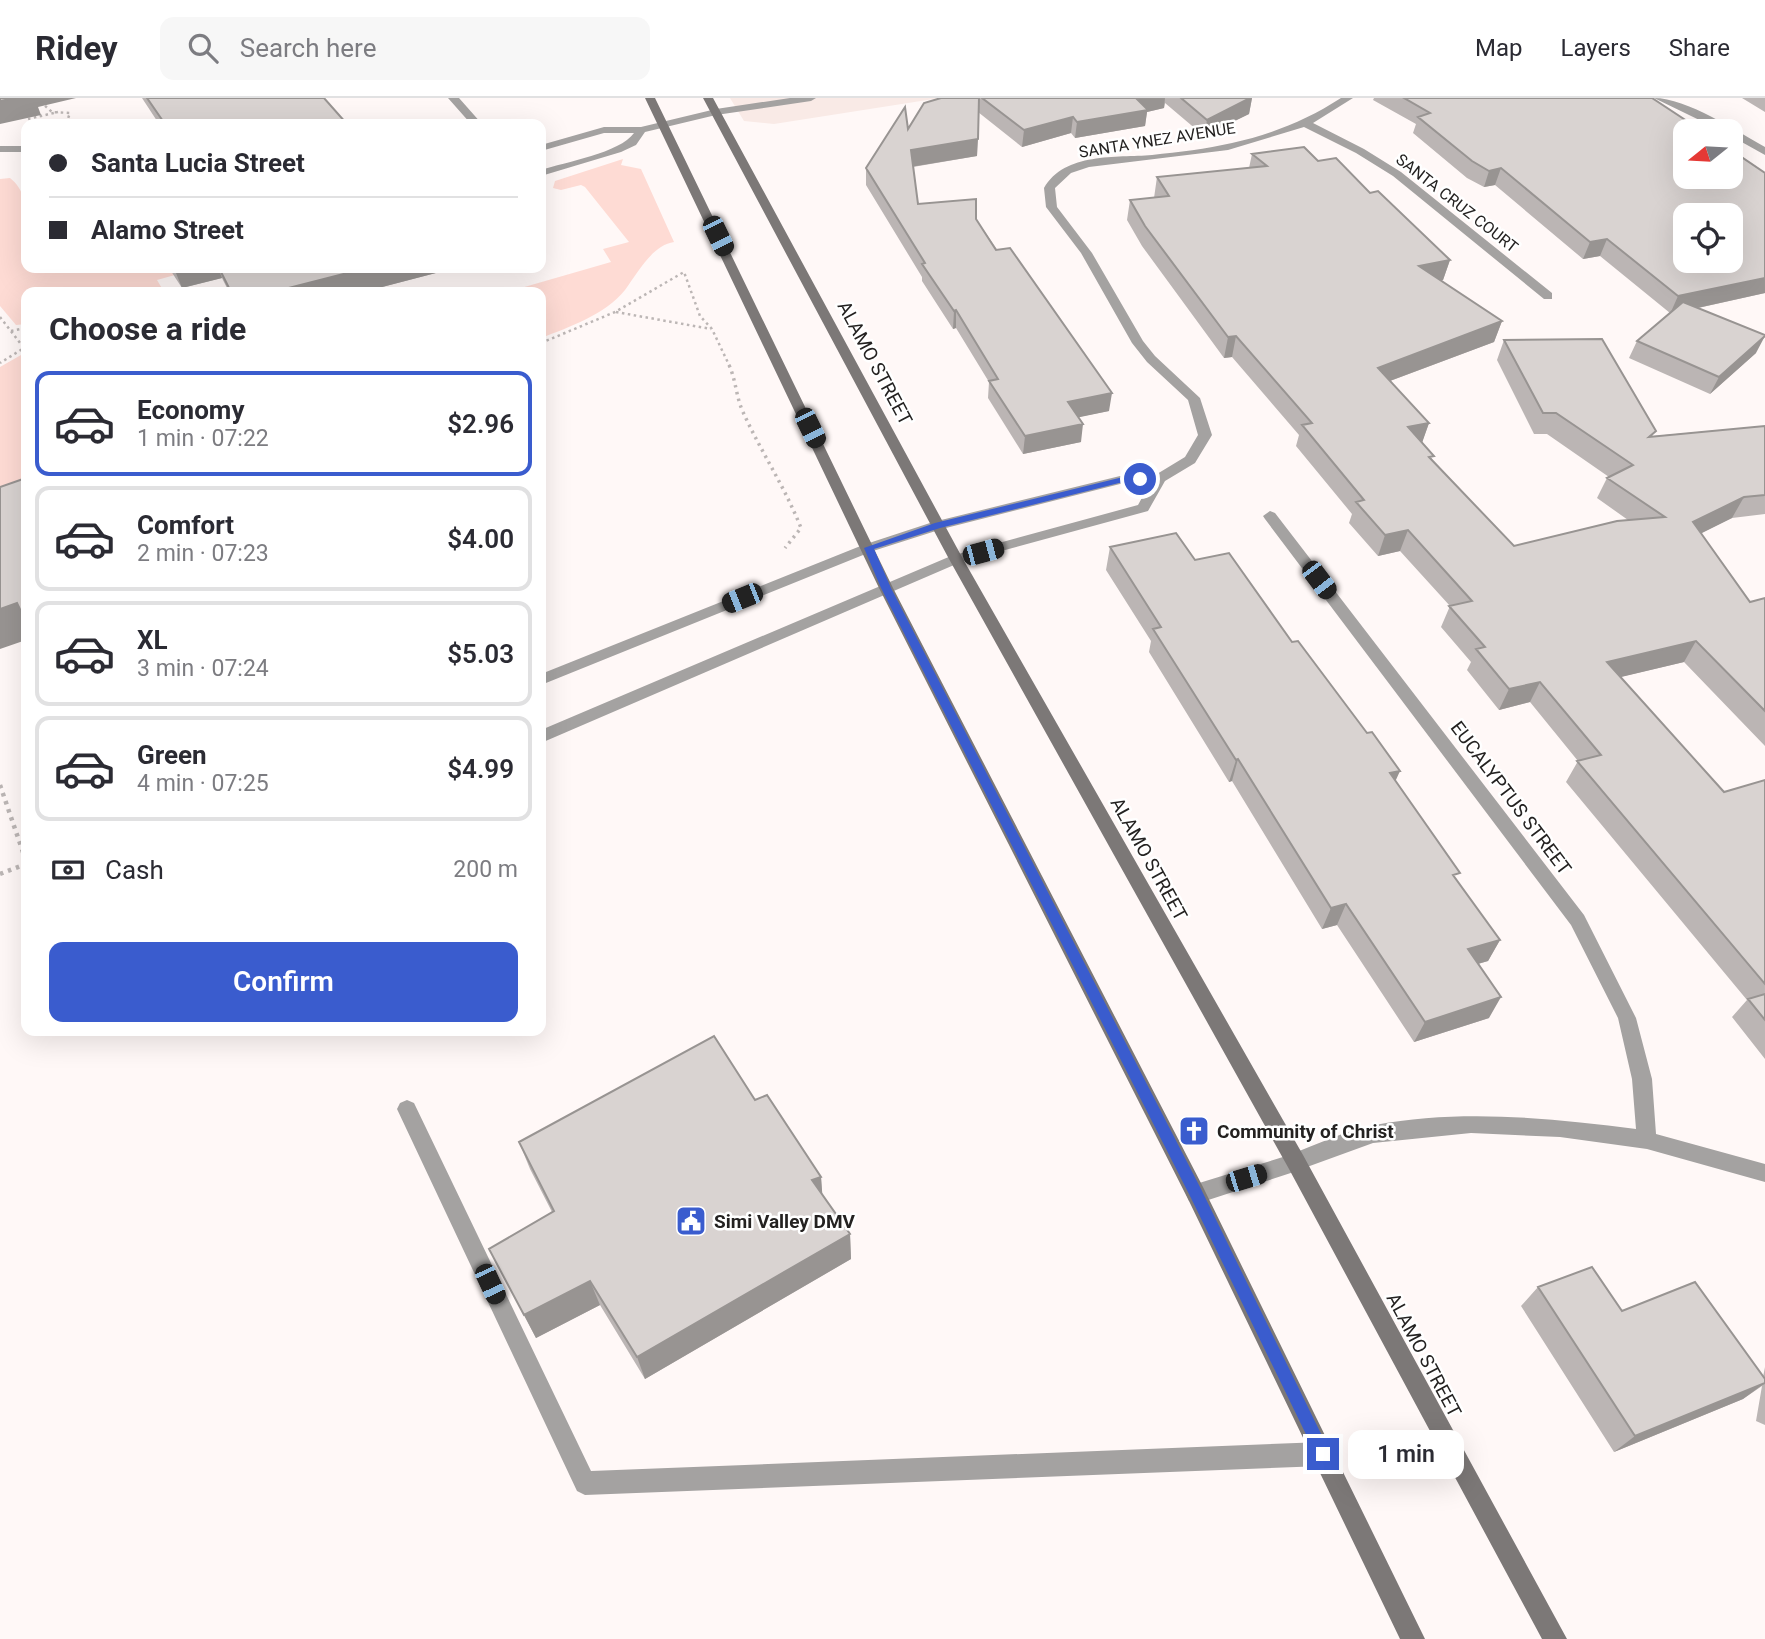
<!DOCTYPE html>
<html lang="en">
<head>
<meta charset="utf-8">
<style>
	:root { --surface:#fff; --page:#f7f7f7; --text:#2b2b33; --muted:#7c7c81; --line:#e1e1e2; --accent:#3a5cce }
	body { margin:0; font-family:Roboto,sans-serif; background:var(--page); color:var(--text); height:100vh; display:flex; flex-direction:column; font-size:26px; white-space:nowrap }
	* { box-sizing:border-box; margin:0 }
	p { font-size:23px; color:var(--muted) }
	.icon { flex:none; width:38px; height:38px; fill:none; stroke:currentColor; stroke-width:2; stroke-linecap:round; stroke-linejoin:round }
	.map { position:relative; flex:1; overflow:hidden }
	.drawer { position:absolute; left:21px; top:189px; width:525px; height:749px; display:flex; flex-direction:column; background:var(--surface); border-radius:14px; box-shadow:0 7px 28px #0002 }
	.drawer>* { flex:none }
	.guide { position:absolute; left:21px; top:21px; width:525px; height:154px; border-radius:14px; box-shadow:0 7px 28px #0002; display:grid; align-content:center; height:154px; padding:0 28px; background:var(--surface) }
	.needle { width:46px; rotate:252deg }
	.buttons { position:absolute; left:1673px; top:21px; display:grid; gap:14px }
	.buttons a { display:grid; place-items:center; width:70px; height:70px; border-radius:14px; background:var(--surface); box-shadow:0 7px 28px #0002; font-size:35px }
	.end { position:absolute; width:32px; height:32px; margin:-16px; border:9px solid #3a5cce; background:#fff; box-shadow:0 0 0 4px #fff }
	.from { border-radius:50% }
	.bubble { position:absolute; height:49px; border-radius:14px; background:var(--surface); box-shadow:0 7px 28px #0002; font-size:23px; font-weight:600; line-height:49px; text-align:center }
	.car { position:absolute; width:21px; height:42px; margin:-21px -10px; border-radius:9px; box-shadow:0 0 5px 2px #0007; background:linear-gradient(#222 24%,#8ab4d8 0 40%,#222 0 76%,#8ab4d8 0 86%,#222 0) }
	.guide b { display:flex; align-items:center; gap:24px; height:66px; font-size:26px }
	.guide b+b { border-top:2px solid var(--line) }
	.guide i { width:18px; height:18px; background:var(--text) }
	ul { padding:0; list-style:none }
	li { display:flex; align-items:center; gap:21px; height:105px; margin:0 14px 10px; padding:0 14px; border:4px solid var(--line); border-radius:14px }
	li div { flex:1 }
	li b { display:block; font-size:26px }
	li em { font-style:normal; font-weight:600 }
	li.active { border-color:var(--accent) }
	li>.icon { width:63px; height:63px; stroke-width:1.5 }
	h2 { padding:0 28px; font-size:32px; line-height:84px }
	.pay { display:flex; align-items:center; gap:18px; height:77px; padding:0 28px; font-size:26px }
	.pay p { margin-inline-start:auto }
	.cta { display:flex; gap:14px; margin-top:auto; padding:14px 28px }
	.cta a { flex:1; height:80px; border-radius:14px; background:var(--accent); color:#fff; font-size:28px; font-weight:600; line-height:80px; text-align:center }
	header { display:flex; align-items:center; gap:42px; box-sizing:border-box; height:98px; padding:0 35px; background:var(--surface); border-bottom:2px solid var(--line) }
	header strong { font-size:33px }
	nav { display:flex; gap:38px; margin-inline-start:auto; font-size:24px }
	.search { width:490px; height:63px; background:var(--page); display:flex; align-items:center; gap:18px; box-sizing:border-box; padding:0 24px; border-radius:14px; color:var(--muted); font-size:26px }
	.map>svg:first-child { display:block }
</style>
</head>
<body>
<header>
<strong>Ridey</strong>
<div class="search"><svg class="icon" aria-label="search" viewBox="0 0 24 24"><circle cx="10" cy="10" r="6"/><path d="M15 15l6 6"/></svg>Search here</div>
<nav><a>Map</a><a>Layers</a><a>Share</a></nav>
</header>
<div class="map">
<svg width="1765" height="1541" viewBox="0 0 1765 1541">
	<rect width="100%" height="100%" fill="#fff8f7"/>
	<path fill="#f9eae6" d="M730,0h210l-166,26 -30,-3z"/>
	<path fill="#fedbd4" d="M623,61l-2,6 20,4 33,73c-22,3 -37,32 -49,48 -20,25 -56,37 -84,48v-46h-34l104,-30 -8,-13 26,-7 -44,-55 -4,-2 -20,5 -8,-2 2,-7z
		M10,80c25,19 16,62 16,90h174l-43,12 6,10 -9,2h-128v32l-10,1 -16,-19v-127z
		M21,257l5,5v128l-26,3v-124z"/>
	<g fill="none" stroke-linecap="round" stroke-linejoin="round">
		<path stroke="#bcb6b5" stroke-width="2.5" stroke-dasharray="2.5 3.5" stroke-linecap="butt" d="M36,0l16,14 18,1 -4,11
			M28,21l30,-7
			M616,214l95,17
			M0,219l24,31 -24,15
			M11,233l15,-3
			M541,245l74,-31 69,-40 16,44 12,13 18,38"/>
		<path stroke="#bcb6b5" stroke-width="3.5" stroke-dasharray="2.5 4.5" stroke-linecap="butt" d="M729,267c7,15 7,32 14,47 18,40 42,75 58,116l-16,20"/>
		<path stroke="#bcb6b5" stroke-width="4.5" stroke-dasharray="3.5 5" stroke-linecap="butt" d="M0,687l26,76
			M0,776l26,-10"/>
		<path fill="#a4a2a1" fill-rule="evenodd" d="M448,0h11l23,26h-11z
			M790,0h26l-5,3 -95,14 -71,17 -9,13 -15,7 -80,24v-6c24,-8 79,-17 93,-37h-30l-63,18v-6l63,-18h37l75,-18z
			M0,48h26v6h-26z
			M407,1002l7,3 177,368 732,-29 8,4 4,8 -4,8 -8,4 -738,29 -8,-4 -180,-382 3,-6z
			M1296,1055l7,2 3,7 -3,7 -107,35 -7,-3 -3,-7 3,-7 7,-3z"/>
		<path fill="#a4a2a1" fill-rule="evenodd" d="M1341,0h12l-40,25 51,26 37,23 151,121v6h-8l-151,-123 -37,-23 -52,-26 -76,23 -139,17 -18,6 -16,15 2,19 35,46 51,88 12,15 45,42 12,37 -17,28 -30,18 -17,30 -187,51 -420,181v-13l410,-174 187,-51 12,-22 -30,1 -178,45 -69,22 -332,134v-11l322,-129 70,-23 187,-46 37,-2 28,-17 13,-22 -10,-35 -41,-38 -15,-19 -51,-90 -35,-46 -2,-19c21,-36 72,-30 108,-33 27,-3 54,-6 80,-12 40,-9 75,-23 109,-45z
			M1654,0c33,0 82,33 111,49v8l-34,-19v-5h-9z
			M1270,413l5,2 309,402 52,103 16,61 4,55 109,30v18l-118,-33 -87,-12 -89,-4 -98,10 -77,28 -7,-2 -3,-7 3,-7c27,-10 57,-25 86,-30 86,-16 175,-7 261,4l-4,-50 -14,-61 -47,-93 -306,-406 -2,-3z"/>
		<path fill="#7c7877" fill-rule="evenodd" d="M645,0h10l238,490 310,599 222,452h-25l-211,-438 -310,-613z
			M703,0h10l250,461 340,596 264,484h-25l-253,-470 -340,-610z"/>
	</g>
	<path fill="#bbb5b4" d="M142,0h182l23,26h-188z
		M941,0h311l-3,16 -45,22 -39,-33 -1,5 -17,4 -2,14 -70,12 -4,-5 -49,14 -44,-35 -1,44 -64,11 5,37 58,15 133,192 -31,6 3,25 -58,12 -35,-56 1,-16 -33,-54 -3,1 -31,-48v-4l-56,-92v-17z
		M1374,0h278l113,75v120l-67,15 58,45 -46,41 -81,-36 8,-17 33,-28 -70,-57 -17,3 -88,-74 -11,2 -17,-9 -54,-45 3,-9 -43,-24z
		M1742,0h23v14z
		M1252,56l66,7 52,32 80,67 -7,20 -2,1 61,40 -8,21 -104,39 39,42 -7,19 11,19 81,85 114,-26 -31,-22 10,-20 2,-1 -62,-43h-13l-37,-74 7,-20 149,96 112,-10v88l-33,4 -31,15 49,69 15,-4v148l-81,-84 -64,15 104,115 41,-12v279l-33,-42 15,-17 -181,-218 12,-21 -48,-59 -31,8 -32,-40 4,-8 -30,-35 9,-21 -50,-55 -22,5 -29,-33 3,-9 -56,-68 3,-11 -67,-78 -8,1 -82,-112 -15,-26 3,-20 24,-2 3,-21 92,-9z
		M169,170h286l-92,24h-134l-7,-14 -40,10z
		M1110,449l85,13 97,82 103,139 61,99 44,60 -12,21 -10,3 11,54 -75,24 -77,-117 -15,4 -90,-148 -3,1 -80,-130 2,-11 -45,-71z
		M755,1002l66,77 1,17 28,40 1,25 -206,120 -45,-74 -64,33 -47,-89 63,-37 -22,-43 -11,-27z
		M1538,1189l84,24 141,66 2,-10v58l-9,-4 6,-35 -19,13 -129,53 -93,-146z"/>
	<path fill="#989492" d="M15,0h61l-38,9 3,8 -41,9v-23z
		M1142,0h23l-1,10 -17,4 -2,14 -70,12 2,-16z
		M1250,0h2l-3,16 -45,22 3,-16z
		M1073,19l-2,16 -49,14 2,-17z
		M978,41l-1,17 -67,11 1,-17z
		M1501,70l-6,17 -11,2 5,-16z
		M1607,141l-7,17 -17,3 7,-17z
		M1450,162l-7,20 -31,6 7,-20z
		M174,170h44l4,10 -40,10z
		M367,170h88l-92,24h-90z
		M1765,180v15l-95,21 8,-18z
		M956,212v18l-3,1 1,-18z
		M1502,223l-8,21 -123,46 7,-20z
		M1236,238l-4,21 -8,1 4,-21z
		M1765,238l-9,17 -46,41 9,-17z
		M1112,295l-3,18 -43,9 2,-18z
		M1429,325l-7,20 -14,-16z
		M1083,326l-2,18 -58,12 2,-18z
		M1744,399l-12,21 -50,25 11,-21z
		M1408,432l-8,21 -22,5 7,-21z
		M17,505l9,14v23l-26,9v-40z
		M1696,543l-12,21 -88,21 11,-21z
		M1540,584l-10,20 -31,8 10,-21z
		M1238,661l-6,22 -3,1 7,-22z
		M1400,673l-10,22v-20z
		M1346,806l-9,21 -15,4 9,-21z
		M1500,842l-12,21 -32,9 12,-21z
		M1501,899l-12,21 -75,24 11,-20z
		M821,1079l2,26 -11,-23z
		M850,1136l1,25 -206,120 -8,-22z
		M590,1183l10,24 -64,33 -12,-23z
		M1765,1285l-22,16 -129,53 21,-16z"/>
	<path fill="#d9d3d1" stroke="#989492" stroke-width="2" fill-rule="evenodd" d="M0,0h15l-15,3z
		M147,0h177l23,26h-182z
		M941,0h38l-1,41 -67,11 7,54 58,-5v20l20,31 14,-2 102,145 -44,9 15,22 -58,12 -36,-55 9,-2 -42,-69 -2,1 -32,-47 3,-1 -59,-95 39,-61 3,22 16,-26z
		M982,0h160l-5,1 11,11 -71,12 -4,-5 -49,13z
		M1181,0h69l-43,22z
		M1404,0h248l50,33h-17v46h46v-27l34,23v105l-87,18 -71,-57 -17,3 -89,-74 -12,3 -17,-10 -54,-44 12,-4zM1685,117h46v46h-46z
		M1304,49l14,14 18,-3 34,35 8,-2 72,69 -31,6 83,55 -124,47 51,55 -21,4 26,29 -5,1 85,89 103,-25 48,-4 -58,-39 26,-13 -77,-52h-13l-39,-73 98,-1 54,92 -7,6 116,-11v69l-21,2 -51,25 57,80 15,-4v113l-69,-70 -89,21 117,130 41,-12v204l-188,-223 24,-6 -61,-73 -31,7 -33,-40 9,-2 -36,-41 23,-5 -64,-71 -23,5 -29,-33 8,-2 -62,-75 10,-2 -76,-87 -8,1 -83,-111 -15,-26 39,-4 -12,-19 110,-11 -15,-12z
		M219,170h148l-94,24h-42z
		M1683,204l82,33v1l-46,41 -82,-36z
		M26,380v144l-9,-19 -17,6v-122z
		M1176,435l19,27 34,-7 63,89 6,-1 69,92 5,-1 28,39 -10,2 70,100 -7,2 47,65 -32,9 33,48 -76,25 -79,-118 -15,4 -93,-149 -2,1 -83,-131 8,-2 -51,-80z
		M1765,896v26l-17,-21z
		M714,938l41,64 12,-5 54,82 -9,3 38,54 -213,123 -47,-76 -66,34 -35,-66 65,-38 -35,-69z
		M1592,1169l30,44 73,-29 70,97v4l-130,53 -97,-149z"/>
	<path fill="#3a5cce" d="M1140,378l4,3 -1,2 -24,2 -179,45 -66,21 17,39 310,601 127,259 3,6 -3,5 -5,2 -5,-2 -127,-261 -310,-610 -17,-40 71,-25 184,-45z"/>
	<defs>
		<g id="church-square" transform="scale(1.575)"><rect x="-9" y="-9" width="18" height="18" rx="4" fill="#3a5cce" stroke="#fff"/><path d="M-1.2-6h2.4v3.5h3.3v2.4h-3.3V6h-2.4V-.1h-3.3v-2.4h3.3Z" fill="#fff"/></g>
		<g id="civic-square" transform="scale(1.575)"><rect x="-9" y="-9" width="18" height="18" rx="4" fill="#3a5cce" stroke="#fff"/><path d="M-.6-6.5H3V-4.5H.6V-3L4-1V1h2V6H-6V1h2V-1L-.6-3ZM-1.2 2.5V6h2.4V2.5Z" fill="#fff"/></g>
	</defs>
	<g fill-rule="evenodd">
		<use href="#church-square" x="1194" y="1033"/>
		<use href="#civic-square" x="691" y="1123"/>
	</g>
	<g text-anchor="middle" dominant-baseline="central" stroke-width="5" stroke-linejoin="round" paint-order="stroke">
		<g font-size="16" fill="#242221" stroke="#fff">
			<text transform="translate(1157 42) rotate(-9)">SANTA YNEZ AVENUE</text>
			<text transform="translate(1457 105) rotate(38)">SANTA CRUZ COURT</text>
		</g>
		<g font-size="19" fill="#242221" stroke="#fff">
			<text transform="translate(875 265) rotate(62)">ALAMO STREET</text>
			<text transform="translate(1511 700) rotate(53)">EUCALYPTUS STREET</text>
			<text transform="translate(1149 761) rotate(61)">ALAMO STREET</text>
			<text transform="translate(1424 1257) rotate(62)">ALAMO STREET</text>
		</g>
		<g font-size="19" font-weight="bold" fill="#242221" stroke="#fff" text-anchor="start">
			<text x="1217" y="1033">Community of Christ</text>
			<text x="714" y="1123">Simi Valley DMV</text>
		</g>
	</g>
</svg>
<div class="buttons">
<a><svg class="needle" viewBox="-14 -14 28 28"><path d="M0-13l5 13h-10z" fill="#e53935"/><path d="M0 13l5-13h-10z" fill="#7c7c81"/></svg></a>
<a><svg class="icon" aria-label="locate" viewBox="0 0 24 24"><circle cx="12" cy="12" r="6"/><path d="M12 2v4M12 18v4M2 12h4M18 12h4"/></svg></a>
</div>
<i class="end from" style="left:1140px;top:381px"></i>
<i class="end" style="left:1323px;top:1356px"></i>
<div class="bubble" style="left:1348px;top:1332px;width:116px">1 min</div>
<i class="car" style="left:718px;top:138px;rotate:154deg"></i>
<i class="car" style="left:810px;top:330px;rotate:154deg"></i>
<i class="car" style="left:983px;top:454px;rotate:75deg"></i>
<i class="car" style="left:1319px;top:482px;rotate:143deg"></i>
<i class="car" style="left:742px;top:500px;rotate:248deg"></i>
<i class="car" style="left:1246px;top:1080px;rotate:73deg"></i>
<i class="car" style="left:490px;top:1186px;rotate:155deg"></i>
<div class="guide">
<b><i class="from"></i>Santa Lucia Street</b>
<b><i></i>Alamo Street</b>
</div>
<section class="drawer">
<h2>Choose a ride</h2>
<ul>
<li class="active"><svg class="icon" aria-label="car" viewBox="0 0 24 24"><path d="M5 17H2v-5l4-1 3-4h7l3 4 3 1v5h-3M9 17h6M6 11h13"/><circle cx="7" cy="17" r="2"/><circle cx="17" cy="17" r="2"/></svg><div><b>Economy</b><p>1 min · 07:22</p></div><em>$2.96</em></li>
<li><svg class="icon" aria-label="car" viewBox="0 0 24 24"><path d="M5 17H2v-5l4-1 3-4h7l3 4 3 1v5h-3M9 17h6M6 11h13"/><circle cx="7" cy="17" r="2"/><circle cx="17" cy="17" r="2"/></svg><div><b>Comfort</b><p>2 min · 07:23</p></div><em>$4.00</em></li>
<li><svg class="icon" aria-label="car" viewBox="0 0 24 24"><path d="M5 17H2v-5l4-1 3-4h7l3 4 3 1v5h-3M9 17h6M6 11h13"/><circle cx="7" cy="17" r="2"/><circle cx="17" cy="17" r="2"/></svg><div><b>XL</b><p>3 min · 07:24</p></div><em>$5.03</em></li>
<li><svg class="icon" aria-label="car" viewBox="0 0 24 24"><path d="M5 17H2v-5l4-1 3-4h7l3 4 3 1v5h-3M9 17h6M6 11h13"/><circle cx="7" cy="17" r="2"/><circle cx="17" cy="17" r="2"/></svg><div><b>Green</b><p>4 min · 07:25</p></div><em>$4.99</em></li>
</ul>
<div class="pay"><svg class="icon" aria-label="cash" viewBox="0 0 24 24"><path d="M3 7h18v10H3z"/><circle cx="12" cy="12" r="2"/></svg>Cash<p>200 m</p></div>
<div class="cta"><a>Confirm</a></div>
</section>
</div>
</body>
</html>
